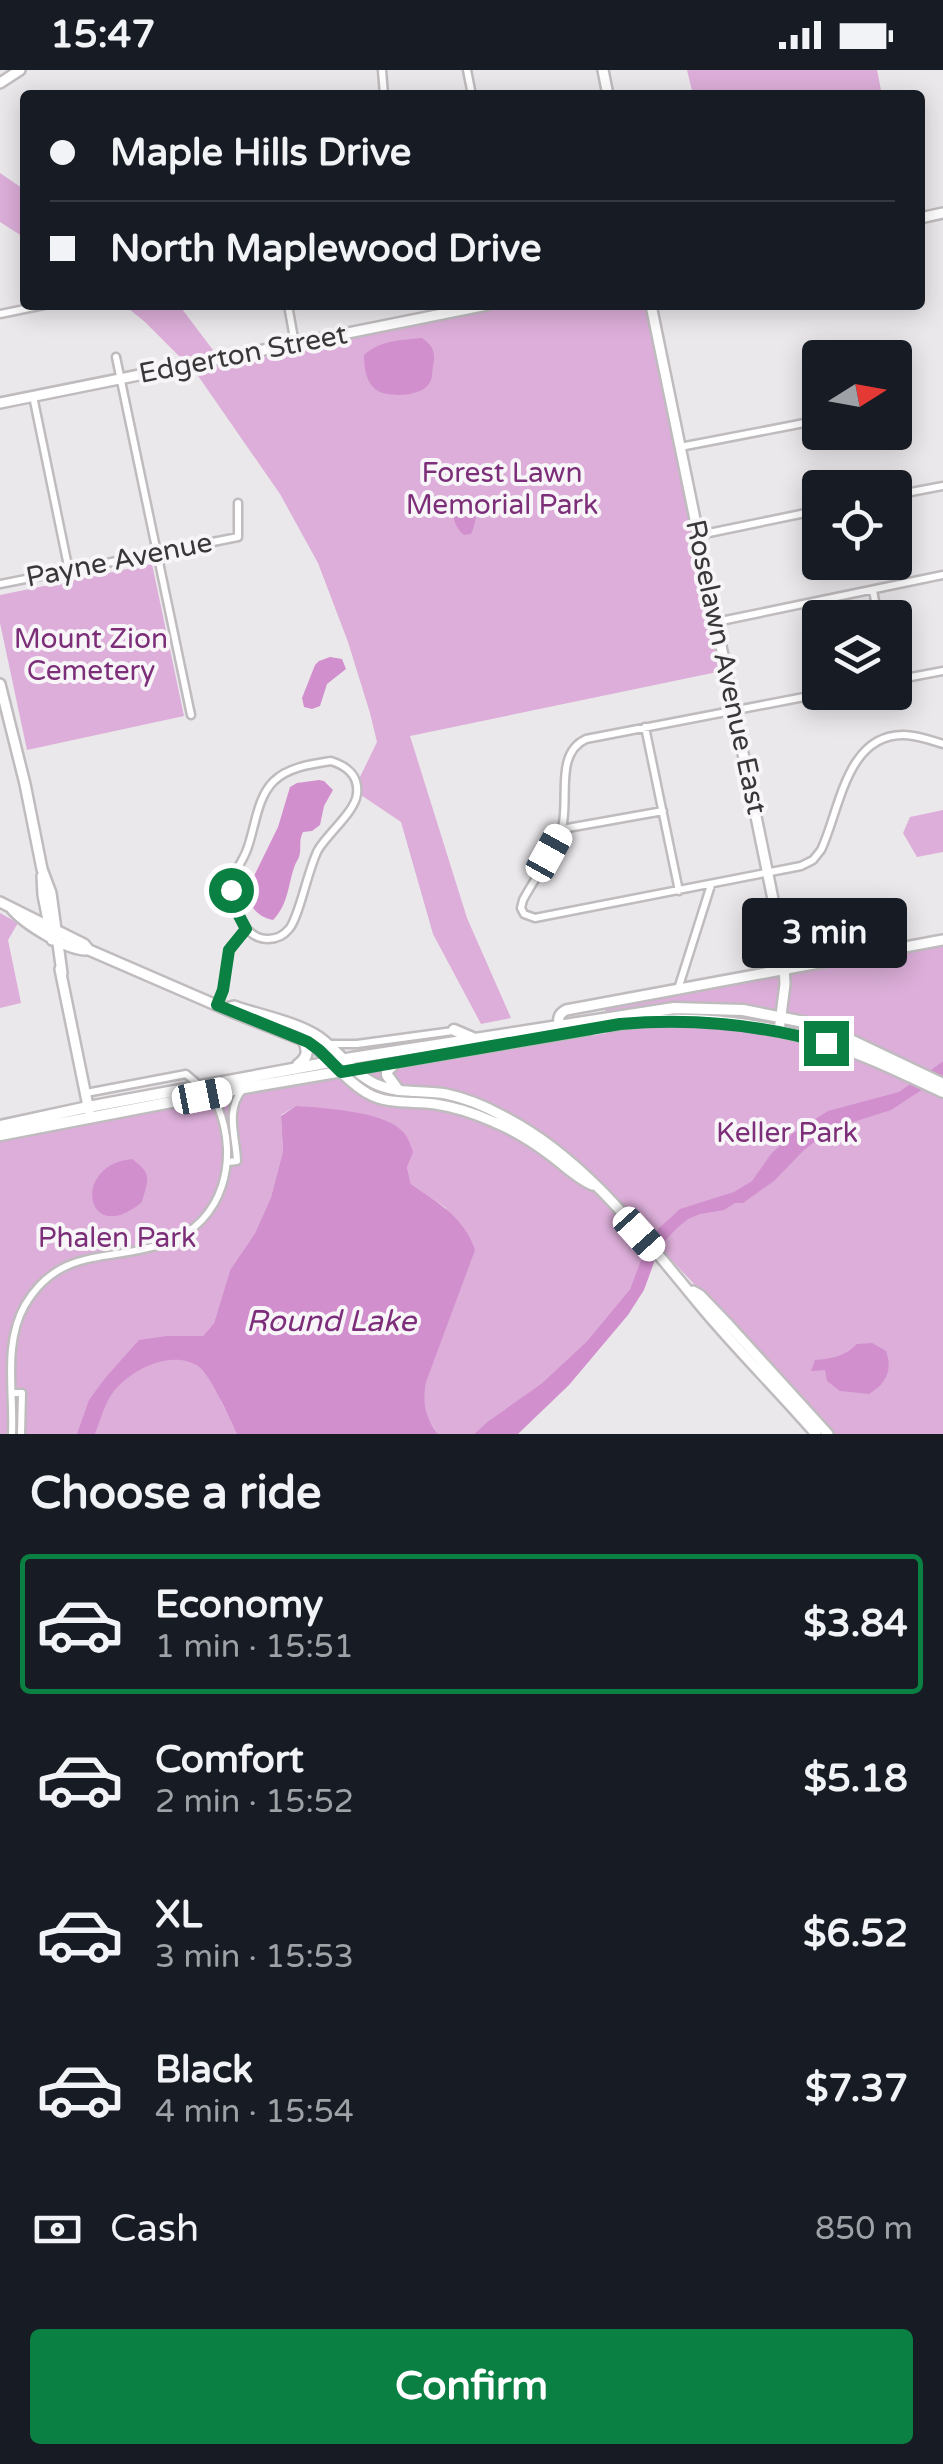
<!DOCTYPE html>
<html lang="en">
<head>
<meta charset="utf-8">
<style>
	:root { --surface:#171b24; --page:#20242c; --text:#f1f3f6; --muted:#9ea1a6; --line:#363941; --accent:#0b8043 }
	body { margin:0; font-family:"Varela Round",sans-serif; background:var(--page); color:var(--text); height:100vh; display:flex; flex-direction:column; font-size:38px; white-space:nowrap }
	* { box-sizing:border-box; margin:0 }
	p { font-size:32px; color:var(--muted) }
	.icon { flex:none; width:55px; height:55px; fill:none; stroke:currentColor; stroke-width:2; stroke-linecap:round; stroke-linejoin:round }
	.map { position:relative; height:1364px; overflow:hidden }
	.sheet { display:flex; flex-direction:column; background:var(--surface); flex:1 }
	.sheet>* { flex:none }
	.banner { position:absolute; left:20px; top:20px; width:905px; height:220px; border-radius:10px; box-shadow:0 5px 25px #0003; display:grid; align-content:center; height:220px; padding:0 30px; background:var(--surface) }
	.needle { width:65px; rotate:79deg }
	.tools { position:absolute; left:802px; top:270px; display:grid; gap:20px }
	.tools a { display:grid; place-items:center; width:110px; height:110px; border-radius:10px; background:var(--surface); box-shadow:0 5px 25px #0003; font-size:50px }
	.end { position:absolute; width:45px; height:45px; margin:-22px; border:12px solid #0b8043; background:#fff; box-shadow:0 0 0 5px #fff }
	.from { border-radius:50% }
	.bubble { position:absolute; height:70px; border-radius:10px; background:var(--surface); box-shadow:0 5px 25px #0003; font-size:32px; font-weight:800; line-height:70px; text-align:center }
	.car { position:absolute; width:30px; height:60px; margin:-30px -15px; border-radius:12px; box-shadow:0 0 8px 2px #0007; background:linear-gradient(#fff 24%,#345 0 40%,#fff 0 76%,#345 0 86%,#fff 0) }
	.banner b { display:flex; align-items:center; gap:35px; height:95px; font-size:38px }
	.banner b+b { border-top:2px solid var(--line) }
	.banner i { width:25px; height:25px; background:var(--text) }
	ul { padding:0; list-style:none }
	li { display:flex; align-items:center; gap:30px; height:140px; margin:0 20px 15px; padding:0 10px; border:5px solid transparent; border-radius:10px }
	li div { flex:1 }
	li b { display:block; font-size:38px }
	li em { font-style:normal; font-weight:800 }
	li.selected { border-color:var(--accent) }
	li>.icon { width:90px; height:90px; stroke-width:1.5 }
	h2 { padding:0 30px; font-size:45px; line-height:120px }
	.pay { display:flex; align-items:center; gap:25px; height:110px; padding:0 30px; font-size:38px }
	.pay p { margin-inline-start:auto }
	.action { display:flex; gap:20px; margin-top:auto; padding:20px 30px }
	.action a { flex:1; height:115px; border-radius:10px; background:var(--accent); color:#fff; font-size:40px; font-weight:800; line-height:115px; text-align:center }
	.status { display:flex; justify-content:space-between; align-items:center; height:70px; padding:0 50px; background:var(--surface); direction:ltr }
	.status svg { height:28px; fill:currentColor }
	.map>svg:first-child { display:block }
</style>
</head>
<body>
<div class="status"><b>15:47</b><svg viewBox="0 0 49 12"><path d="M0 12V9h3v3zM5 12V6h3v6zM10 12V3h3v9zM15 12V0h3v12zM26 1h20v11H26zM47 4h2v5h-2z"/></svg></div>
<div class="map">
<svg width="943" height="1364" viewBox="0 0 943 1364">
	<rect width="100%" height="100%" fill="#ebe8eb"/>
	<path fill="#dcaed9" d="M687,0h190l5,25h-189z
		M0,103l25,17v48l-25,-16z
		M124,235h55l37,49 -33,6 -38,-38z
		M512,235h135l75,366 -312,65 57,182 44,100 -30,6 -48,-90 -32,-112 -40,-27 -2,-16 18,-37 -7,-29 -22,-71 -30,-79 -38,-69 -86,-124z
		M152,494l32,152 -157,34 -27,-127v-28z
		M943,740v42l-26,5 -14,-24 7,-16z
		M0,843l18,10 -10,17 13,63 -21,5z
		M943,874v117l-13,9 13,6v358h-113l-29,-36 -138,-147 -21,7 -12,31 -43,52 -45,42 -55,39 -13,12h-36l-14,-22 -1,-12 23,-192 -35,-24 -4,-17 -111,-61 -15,9 2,36 -12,46 -16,36 -25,37 -16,53 -11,13 18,65 16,33h-237v-294l87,-18 520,-89 -2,-25z"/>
	<path fill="#d28fce" d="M422,268c11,8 14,14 11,28 -1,5 0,11 -3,16 -6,14 -39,16 -52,9 -12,-7 -14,-24 -14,-36 17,-15 37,-15 58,-17z
		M465,427l11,4c1,11 0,23 -5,33l-7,1c-14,-13 -13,-25 1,-38z
		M330,587l12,2 4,10 -19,15 -7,22 -8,3 -8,-2 -2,-9 13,-33 4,-4z
		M319,710l5,1 9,9 -9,16 -4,19 -8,6 -9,1c-5,10 -1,15 -4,25 -1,3 -3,5 -4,8 -7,18 -6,39 -22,55 -10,-2 -16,-6 -22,-15l2,-27 25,-51 12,-40 7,-4z
		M943,991v15l-52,34 -60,19 -27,21 -30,31 -31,22h-8l-11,7 -24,4 -12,5 -11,9 -17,18 -16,44 -16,25 -59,70 -51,49h-44l13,-12 55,-39 45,-42 43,-52 14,-37 12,-21 24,-22 54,-17 18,-11 19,-27 21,-20 36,-23 71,-19z
		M296,1036c28,2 85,5 105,24 7,6 9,14 12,22l-6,15 4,17c27,19 53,33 64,66l-49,132c-4,22 -1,34 12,52h-201c-8,-16 -26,-59 -39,-68 -27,-17 -66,3 -84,25 -9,11 -14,30 -19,43h-18l12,-34 17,-23 33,-37 28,-4h36l11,-13 16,-53 25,-37 16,-36 12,-46 -2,-35z
		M132,1089c21,15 16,20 10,43 -56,47 -72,-37 -10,-43z
		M872,1273l14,8c7,19 0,33 -17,43l-29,-3 -13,-10 -2,-11 -14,1 4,-11c16,-1 31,-4 42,-16z"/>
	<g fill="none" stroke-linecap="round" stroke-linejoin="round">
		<g stroke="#bfbbbe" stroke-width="11">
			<path id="street" d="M382,0l2,25
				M467,0l5,25
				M288,235l7,39
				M0,244l44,-9
				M116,287l75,358
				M33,326l36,175
				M895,335l8,-2
				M680,377l140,-27
				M895,425l48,-9
				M699,465l121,-25
				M0,514l238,-47v-34
				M873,520l5,28
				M716,552l227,-47
				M895,610l48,-9
				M830,622l-244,47c-33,15 -15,64 -25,92 -9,24 -26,47 -38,69l-2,8 3,6 11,4 266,-52 12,-6 8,-10c19,-40 25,-116 83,-115 13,0 26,5 39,9
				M645,657l34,164
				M331,691c16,5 28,15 26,33 -2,18 -29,39 -39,56 -10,19 -19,68 -29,79 -5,6 -13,10 -21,10 -11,0 -19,-6 -25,-15 -6,-11 -12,-23 -11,-36 0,-14 9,-24 14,-36 9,-21 10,-54 28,-71 14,-14 38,-17 57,-20z
				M562,759l101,-18
				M678,919l33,-104
				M217,935l6,-15 6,-40 17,-21
				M329,974h28l96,-13
				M86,1023l100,-19 13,11
				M228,1092l9,-1c-1,-25 -12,-51 6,-72
				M13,1323h9l-1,41
				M12,1364c2,-42 -9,-91 13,-129 36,-61 89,-42 143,-63 56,-21 71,-83 50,-135l-15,-10"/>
		</g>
		<g stroke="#bfbbbe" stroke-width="14">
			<path id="secondary" d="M603,0l5,25
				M0,13l20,-13
				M920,148l23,-5
				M651,235l132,643 2,36 -6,47
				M0,333l487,-98
				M0,614l25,100 17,85 9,24 11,80
				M42,806l1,19 9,45
				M0,832l84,42 5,6
				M11,838c13,16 58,44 78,42l143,62 76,30c22,15 36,38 59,51 20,12 46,8 68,11 21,3 41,10 59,18 22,9 42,22 60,36 13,10 23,20 38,27
				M60,899l29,142
				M226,938l8,-2c25,9 64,16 85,31 21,15 35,38 59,48 21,9 46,5 68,9 19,4 39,12 57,22 81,41 139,119 196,188 37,45 79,86 117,130
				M559,957c-1,-8 -1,-13 7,-17l377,-70
				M693,1221l7,4 28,29 100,110"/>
		</g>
		<g stroke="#bfbbbe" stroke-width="15">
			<path id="primary" d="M611,955c79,-13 164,-1 239,26 32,11 62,27 93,41
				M454,960l21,9
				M395,993l-8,8v4l11,15
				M298,995c9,-7 11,-13 6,-24
				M0,1056l88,-19 264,-49 322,-50 69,2 61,12 36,13 103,49
				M0,1065l244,-47 345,-59"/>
		</g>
		<use href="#street" stroke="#fff" stroke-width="6"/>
		<use href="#secondary" stroke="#fff" stroke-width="9"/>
		<use href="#primary" stroke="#fff" stroke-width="10"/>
	</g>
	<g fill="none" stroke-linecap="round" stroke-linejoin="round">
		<path stroke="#0b8043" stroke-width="12" d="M231,820l5,20 10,19 -17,21 -6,40 -6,15 91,37 11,8 22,22 279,-48c71,-6 138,0 206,19"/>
	</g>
	<g text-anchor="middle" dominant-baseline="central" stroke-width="8" stroke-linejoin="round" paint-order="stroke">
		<g font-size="28" fill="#393738" stroke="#f8f5f8">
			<text transform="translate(243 284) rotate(-11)">Edgerton Street</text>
			<text transform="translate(119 490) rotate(-11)">Payne Avenue</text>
			<text transform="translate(726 597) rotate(78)">Roselawn Avenue East</text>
		</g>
		<g font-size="28" fill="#7c2e79" stroke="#f8f5f8">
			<text x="502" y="403">Forest Lawn<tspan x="502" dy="32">Memorial Park</tspan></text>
			<text x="91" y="569">Mount Zion<tspan x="91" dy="32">Cemetery</tspan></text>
			<text x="787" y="1063">Keller Park</text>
			<text x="117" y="1168">Phalen Park</text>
		</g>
		<g font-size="30" font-style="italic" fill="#7d2e7a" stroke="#f8f5f8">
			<text x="331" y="1251">Round Lake</text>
		</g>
	</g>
</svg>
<div class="tools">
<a><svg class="needle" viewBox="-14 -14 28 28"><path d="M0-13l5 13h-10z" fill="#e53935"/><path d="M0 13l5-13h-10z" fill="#9ea1a6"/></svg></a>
<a><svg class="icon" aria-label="locate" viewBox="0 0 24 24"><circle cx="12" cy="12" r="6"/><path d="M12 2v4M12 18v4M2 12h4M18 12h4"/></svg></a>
<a><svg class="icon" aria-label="layers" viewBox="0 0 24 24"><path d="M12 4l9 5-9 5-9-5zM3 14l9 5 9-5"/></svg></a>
</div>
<i class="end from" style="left:231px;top:820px"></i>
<i class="end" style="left:826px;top:973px"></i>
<div class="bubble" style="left:742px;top:828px;width:165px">3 min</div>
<i class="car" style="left:549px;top:783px;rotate:29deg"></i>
<i class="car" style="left:202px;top:1026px;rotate:79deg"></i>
<i class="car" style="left:639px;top:1164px;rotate:138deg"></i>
<div class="banner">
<b><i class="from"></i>Maple Hills Drive</b>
<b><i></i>North Maplewood Drive</b>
</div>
</div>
<section class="sheet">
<h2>Choose a ride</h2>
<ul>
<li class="selected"><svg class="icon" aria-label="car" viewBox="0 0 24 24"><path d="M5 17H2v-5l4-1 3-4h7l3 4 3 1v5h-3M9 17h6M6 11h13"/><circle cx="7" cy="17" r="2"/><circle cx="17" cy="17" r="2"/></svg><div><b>Economy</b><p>1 min · 15:51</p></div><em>$3.84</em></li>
<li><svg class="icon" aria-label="car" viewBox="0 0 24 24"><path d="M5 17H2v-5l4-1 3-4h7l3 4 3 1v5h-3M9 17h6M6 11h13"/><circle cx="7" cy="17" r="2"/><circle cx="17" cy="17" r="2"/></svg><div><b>Comfort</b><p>2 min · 15:52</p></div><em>$5.18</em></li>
<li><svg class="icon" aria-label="car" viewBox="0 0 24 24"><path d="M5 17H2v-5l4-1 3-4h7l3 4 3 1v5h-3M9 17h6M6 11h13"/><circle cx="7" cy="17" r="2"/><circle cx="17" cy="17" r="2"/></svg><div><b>XL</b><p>3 min · 15:53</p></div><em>$6.52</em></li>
<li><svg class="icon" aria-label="car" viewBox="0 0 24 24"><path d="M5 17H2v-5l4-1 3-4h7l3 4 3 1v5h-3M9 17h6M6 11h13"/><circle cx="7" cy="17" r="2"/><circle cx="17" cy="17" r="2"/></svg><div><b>Black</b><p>4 min · 15:54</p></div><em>$7.37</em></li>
</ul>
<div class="pay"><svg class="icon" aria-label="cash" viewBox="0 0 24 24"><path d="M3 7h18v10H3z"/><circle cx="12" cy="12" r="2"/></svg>Cash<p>850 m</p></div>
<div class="action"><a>Confirm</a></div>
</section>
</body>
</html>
